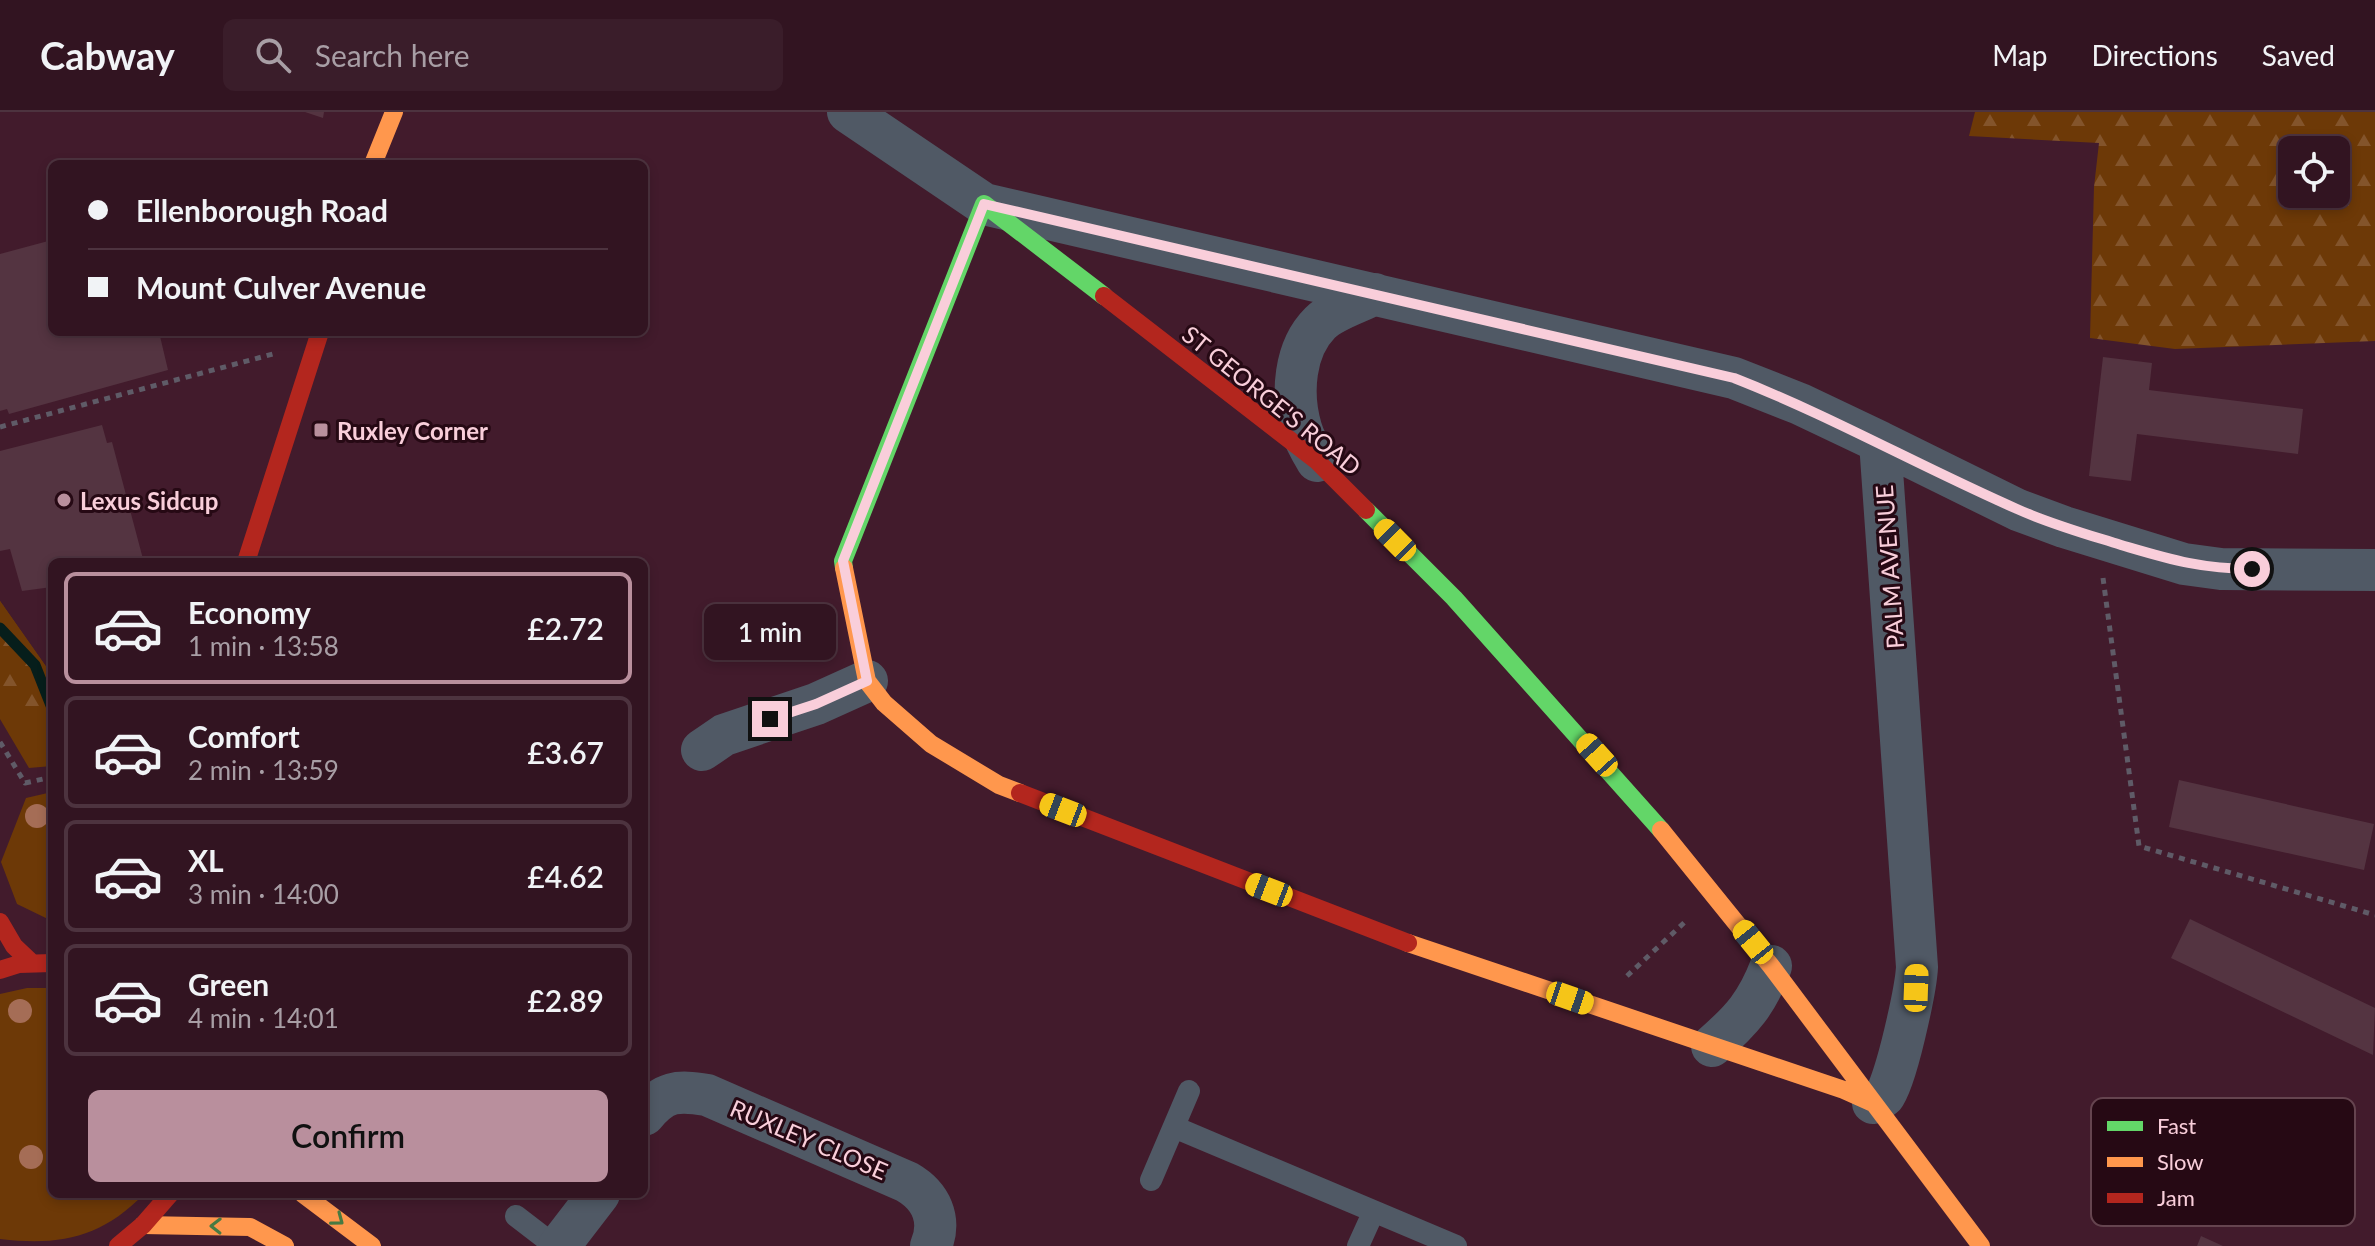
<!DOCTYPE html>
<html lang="en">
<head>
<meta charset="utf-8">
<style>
	:root { --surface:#321421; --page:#3a1d2a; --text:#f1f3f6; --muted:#a89ea5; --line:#4d333f; --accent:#b98f9d }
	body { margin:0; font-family:Lato,sans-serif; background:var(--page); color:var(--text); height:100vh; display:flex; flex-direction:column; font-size:30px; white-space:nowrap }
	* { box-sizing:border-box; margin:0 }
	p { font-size:26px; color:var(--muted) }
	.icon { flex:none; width:44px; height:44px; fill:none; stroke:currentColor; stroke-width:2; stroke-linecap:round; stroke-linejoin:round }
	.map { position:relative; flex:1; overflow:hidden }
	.details { position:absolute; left:48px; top:446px; width:600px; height:640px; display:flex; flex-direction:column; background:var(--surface); border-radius:12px; box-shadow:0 4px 12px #0003,0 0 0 2px var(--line) }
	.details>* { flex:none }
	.hud { position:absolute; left:48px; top:48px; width:600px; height:176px; border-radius:12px; box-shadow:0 4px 12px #0003,0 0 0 2px var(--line); display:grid; align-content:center; height:176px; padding:0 40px; background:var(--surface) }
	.tools { position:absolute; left:2278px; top:24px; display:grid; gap:16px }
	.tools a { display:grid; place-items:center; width:72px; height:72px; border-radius:12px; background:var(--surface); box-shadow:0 4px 12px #0003,0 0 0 2px var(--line); font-size:40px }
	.end { position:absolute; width:36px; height:36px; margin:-18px; border:10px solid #f9ceda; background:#111; box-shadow:0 0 0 4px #111 }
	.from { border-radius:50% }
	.bubble { position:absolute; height:56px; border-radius:12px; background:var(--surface); box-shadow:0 4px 12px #0003,0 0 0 2px var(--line); font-size:26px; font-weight:600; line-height:56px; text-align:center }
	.car { position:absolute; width:24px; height:48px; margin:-24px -12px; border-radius:10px; box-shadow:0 0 6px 2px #0007; background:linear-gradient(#f5c518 24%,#345 0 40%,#f5c518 0 76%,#345 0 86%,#f5c518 0) }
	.hud b { display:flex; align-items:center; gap:28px; height:76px; font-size:30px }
	.hud b+b { border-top:2px solid var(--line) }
	.hud i { width:20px; height:20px; background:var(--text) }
	ul { padding:14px 0 0; list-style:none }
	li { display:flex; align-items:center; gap:24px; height:112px; margin:0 16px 12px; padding:0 24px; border:4px solid var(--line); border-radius:12px }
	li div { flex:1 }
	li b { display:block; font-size:30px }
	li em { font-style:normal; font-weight:600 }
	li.on { border-color:var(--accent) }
	li>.icon { width:72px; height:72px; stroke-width:1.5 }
	.action { display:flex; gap:16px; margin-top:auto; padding:16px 40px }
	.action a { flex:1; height:92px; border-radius:12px; background:var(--accent); color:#111; font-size:32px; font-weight:600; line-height:92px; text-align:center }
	header { display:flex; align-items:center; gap:48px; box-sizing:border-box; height:112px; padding:0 40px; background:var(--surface); border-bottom:2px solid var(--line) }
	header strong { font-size:38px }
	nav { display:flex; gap:44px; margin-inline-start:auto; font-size:28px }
	.search { width:560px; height:72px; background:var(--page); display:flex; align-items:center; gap:20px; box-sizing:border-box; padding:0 28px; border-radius:12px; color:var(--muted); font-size:30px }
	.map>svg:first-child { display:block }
</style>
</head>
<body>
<header>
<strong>Cabway</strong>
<div class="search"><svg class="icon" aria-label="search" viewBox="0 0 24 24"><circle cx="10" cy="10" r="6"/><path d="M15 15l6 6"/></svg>Search here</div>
<nav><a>Map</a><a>Directions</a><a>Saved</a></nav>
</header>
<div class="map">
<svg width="2375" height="1134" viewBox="0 0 2375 1134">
	<defs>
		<pattern id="forest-firs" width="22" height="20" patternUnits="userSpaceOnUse" patternTransform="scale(2)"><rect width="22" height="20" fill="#6d3907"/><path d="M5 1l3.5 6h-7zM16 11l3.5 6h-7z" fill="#83542b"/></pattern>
	</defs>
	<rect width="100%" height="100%" fill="#421b2c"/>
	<path fill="#6d3907" d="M0,489l52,74v91l-23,2 -29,-49z
		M52,680v129l-35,-17 -16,-42 25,-64z
		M27,876h25v206h92c-43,44 -84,52 -144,45v-245z"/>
	<path fill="url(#forest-firs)" fill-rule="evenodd" d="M1975,0h400v229l-200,8 -85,-11 4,-151 5,-44 -130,-7zM2292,38h44v44h-44z
		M0,489l52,74v23l-19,14 -25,-12 -8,-10z"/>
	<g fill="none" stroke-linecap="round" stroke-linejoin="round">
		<path stroke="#061e1b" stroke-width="11" d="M0,516l35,37 17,43"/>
	</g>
	<path fill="#543441" d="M305,0h19l-1,6z
		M52,128v92h107l9,38 -159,44 -2,-5 -7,2v-157z
		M2103,245l49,6 -3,27 154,19 -5,45 -161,-20 -6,47 -42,-5z
		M102,313l5,18 5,-1 31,117 -8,3h-83v25l-30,4 -12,-42 -10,2v-100z
		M2179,668l195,44 -10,46 -195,-43z
		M2190,807l185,89 -2,47 -202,-97z
		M2201,1124l22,10h-26z"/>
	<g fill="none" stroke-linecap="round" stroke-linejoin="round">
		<path stroke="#5f5b67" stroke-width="5" stroke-dasharray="6 6" stroke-linecap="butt" d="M0,315l273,-73
			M2103,466l36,268 236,69
			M0,630l25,41 27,-6
			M1627,864l60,-56"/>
		<path stroke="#505965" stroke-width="22" d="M1174,1015l282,119
			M1151,1068l38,-89
			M516,1104l39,30
			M1358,1134l15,-33"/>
		<path stroke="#505965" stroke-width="42" d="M848,0l136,92 750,174 66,26 80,38 37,525c-1,21 -21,115 -33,129 -3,3 -7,5 -11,7
			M1880,330l138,68 46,17 120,37 37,5 154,1
			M1317,349c-6,-10 -13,-22 -16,-33 -10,-34 -7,-79 19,-105 13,-13 38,-20 55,-29
			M702,638l22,-15 92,-31 51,-23
			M1712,934c30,-26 45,-43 59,-80
			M644,1003c20,-24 33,-25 63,-20l200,87c24,14 35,37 24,64
			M559,1134l40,-52"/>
		<path stroke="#63d668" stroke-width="18" d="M1366,398l88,88 207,232
			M844,456l-1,-7 141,-357 120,92"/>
		<path stroke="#ff974d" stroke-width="18" d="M373,52l21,-52
			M844,456l23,113 17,22 47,41 68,41 21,8
			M1661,718l110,136 210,280
			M1408,831l436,147 29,13
			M303,1082l69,52
			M143,1113l107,2 35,19"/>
		<path stroke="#b3261e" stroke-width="18" d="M1104,184l213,165 49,49
			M246,450l74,-230
			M1020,681l388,150
			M0,810l14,24 18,17
			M0,858l19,-6 33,-1
			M118,1134l25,-21 27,-31"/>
	</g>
	<g fill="#a56d56">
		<circle cx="37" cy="704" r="12"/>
		<circle cx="20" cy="899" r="12"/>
		<circle cx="31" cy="1045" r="12"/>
	</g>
	<defs><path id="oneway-chevron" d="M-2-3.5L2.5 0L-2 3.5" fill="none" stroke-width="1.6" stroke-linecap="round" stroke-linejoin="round" transform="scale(2)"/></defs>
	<g stroke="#487a42">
		<use href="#oneway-chevron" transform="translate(338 1108) rotate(37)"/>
		<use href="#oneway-chevron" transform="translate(216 1114) rotate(-179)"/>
	</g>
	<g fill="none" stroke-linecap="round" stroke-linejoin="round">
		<path stroke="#f9ceda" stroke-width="10" d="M770,607l46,-15 51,-23 -24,-120 141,-357 750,174c97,38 187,89 283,131 33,15 69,25 104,36 48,14 79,24 131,24"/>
	</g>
	<g fill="#b98f9d" stroke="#260914" stroke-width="3">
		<rect x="313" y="310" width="16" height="16" rx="4"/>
		<circle cx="64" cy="388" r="8"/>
	</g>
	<g text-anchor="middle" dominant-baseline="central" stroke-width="6" stroke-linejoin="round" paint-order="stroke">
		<g font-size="24" fill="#f9ceda" stroke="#260914">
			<text transform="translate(1272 288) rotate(39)">ST GEORGE'S ROAD</text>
			<text transform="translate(1889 455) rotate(-94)">PALM AVENUE</text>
			<text transform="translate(809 1027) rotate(23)">RUXLEY CLOSE</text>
		</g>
		<g font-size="24" font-weight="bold" fill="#f9ceda" stroke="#260914" text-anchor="start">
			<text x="337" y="318">Ruxley Corner</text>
			<text x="80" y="388">Lexus Sidcup</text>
		</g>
	</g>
	<rect x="2091" y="986" width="264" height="128" rx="12" fill="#260914" stroke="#65444f" stroke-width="2"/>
	<rect x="2107" y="1009" width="36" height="10" fill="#63d668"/>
	<rect x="2107" y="1045" width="36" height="10" fill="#ff974d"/>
	<rect x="2107" y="1081" width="36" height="10" fill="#b3261e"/>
	<g font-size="22" fill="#f9ceda">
		<text x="2157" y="1022">Fast</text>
		<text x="2157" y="1058">Slow</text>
		<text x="2157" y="1094">Jam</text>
	</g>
</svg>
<div class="tools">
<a><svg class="icon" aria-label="locate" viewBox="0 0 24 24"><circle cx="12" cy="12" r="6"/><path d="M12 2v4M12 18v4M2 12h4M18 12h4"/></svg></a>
</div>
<i class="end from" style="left:2252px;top:457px"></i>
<i class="end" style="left:770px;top:607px"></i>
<div class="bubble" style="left:704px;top:492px;width:132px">1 min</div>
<i class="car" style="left:1395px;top:428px;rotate:315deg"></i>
<i class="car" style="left:1597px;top:643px;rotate:318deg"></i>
<i class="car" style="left:1063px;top:698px;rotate:291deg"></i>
<i class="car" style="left:1269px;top:778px;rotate:291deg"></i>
<i class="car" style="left:1753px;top:830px;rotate:321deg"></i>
<i class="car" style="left:1916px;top:876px;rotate:2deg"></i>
<i class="car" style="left:1570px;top:886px;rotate:109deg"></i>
<div class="hud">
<b><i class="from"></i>Ellenborough Road</b>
<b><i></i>Mount Culver Avenue</b>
</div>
<section class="details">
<ul>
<li class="on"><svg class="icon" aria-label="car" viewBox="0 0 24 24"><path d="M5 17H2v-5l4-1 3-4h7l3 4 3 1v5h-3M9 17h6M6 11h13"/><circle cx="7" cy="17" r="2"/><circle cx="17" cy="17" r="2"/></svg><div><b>Economy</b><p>1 min · 13:58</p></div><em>£2.72</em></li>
<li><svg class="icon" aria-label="car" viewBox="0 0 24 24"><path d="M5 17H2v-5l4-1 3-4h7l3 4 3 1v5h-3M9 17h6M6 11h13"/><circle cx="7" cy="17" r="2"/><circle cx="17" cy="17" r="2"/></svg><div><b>Comfort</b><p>2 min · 13:59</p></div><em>£3.67</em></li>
<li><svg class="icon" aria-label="car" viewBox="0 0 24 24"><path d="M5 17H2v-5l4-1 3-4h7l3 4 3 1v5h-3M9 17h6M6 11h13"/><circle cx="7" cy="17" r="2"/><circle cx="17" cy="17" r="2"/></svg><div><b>XL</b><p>3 min · 14:00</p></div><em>£4.62</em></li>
<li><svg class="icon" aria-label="car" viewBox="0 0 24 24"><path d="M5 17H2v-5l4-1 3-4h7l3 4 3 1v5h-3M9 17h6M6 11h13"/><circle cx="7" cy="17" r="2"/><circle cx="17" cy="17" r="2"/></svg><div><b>Green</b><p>4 min · 14:01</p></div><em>£2.89</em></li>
</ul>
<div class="action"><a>Confirm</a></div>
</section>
</div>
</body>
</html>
